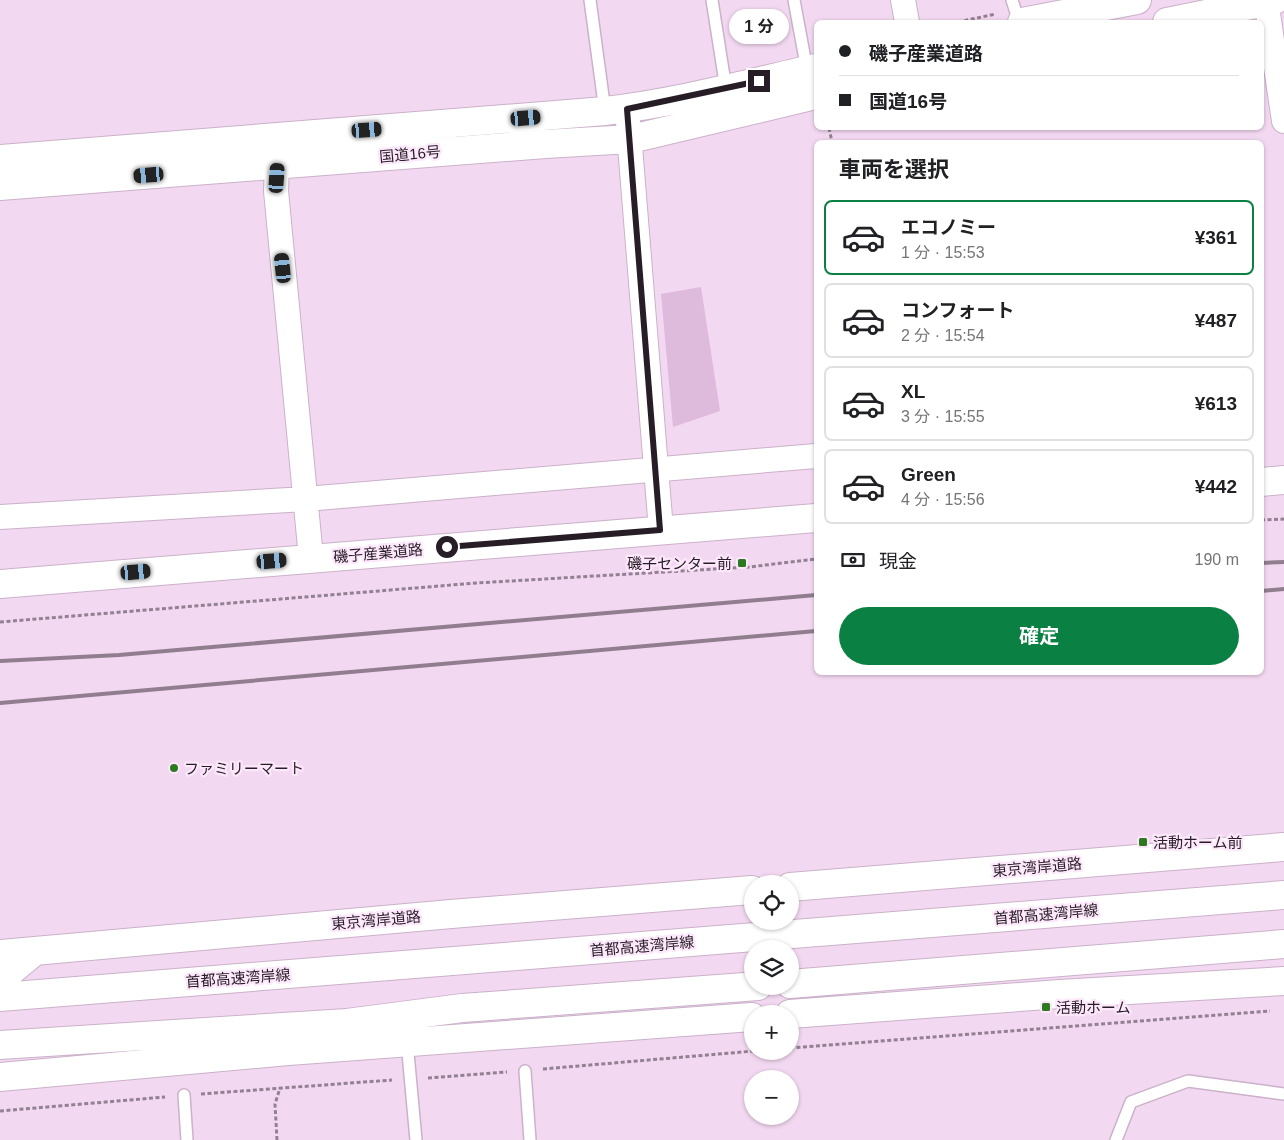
<!DOCTYPE html>
<html lang="ja">
<head>
<meta charset="utf-8">
<style>
	:root { --surface:#fff; --page:#f2f2f2; --text:#202124; --muted:#757577; --line:#e0e0e0; --accent:#0b8043 }
	body { margin:0; font-family:Helvetica,"Noto Sans JP",sans-serif; background:var(--page); color:var(--text); height:100vh; display:flex; flex-direction:column; font-size:19px; white-space:nowrap }
	* { box-sizing:border-box; margin:0 }
	p { font-size:16px; color:var(--muted) }
	.icon { flex:none; width:28px; height:28px; fill:none; stroke:currentColor; stroke-width:2; stroke-linecap:round; stroke-linejoin:round }
	.map { position:relative; flex:1; overflow:hidden }
	.panel { position:absolute; left:814px; top:140px; width:450px; height:535px; display:flex; flex-direction:column; background:var(--surface); border-radius:8px; box-shadow:0 1px 4px #0004 }
	.panel>* { flex:none }
	.top-card { position:absolute; left:814px; top:20px; width:450px; height:110px; border-radius:8px; box-shadow:0 1px 4px #0004; display:grid; align-content:center; height:110px; padding:0 25px; background:var(--surface) }
	.buttons { position:absolute; left:744px; top:875px; display:grid; gap:10px }
	.buttons a { display:grid; place-items:center; width:55px; height:55px; border-radius:50%; background:var(--surface); box-shadow:0 1px 4px #0004; font-size:25px }
	.end { position:absolute; width:22px; height:22px; margin:-11px; border:6px solid #271d26; background:#fff; box-shadow:0 0 0 2px #fff }
	.from { border-radius:50% }
	.bubble { position:absolute; height:35px; border-radius:18px; background:var(--surface); box-shadow:0 1px 4px #0004; font-size:16px; font-weight:700; line-height:35px; text-align:center }
	.car { position:absolute; width:15px; height:30px; margin:-15px -8px; border-radius:6px; box-shadow:0 0 4px 1px #0007; background:linear-gradient(#222 24%,#8ab4d8 0 40%,#222 0 76%,#8ab4d8 0 86%,#222 0) }
	.top-card b { display:flex; align-items:center; gap:18px; height:48px; font-size:19px }
	.top-card b+b { border-top:1px solid var(--line) }
	.top-card i { width:12px; height:12px; background:var(--text) }
	ul { padding:0; list-style:none }
	li { display:flex; align-items:center; gap:15px; height:75px; margin:0 10px 8px; padding:0 15px; border:2px solid var(--line); border-radius:8px }
	li div { flex:1 }
	li b { display:block; font-size:19px }
	li em { font-style:normal; font-weight:700 }
	li.current { border-color:var(--accent) }
	li>.icon { width:45px; height:45px; stroke-width:1.5 }
	h2 { padding:0 25px; font-size:22px; line-height:60px }
	.pay { display:flex; align-items:center; gap:12px; height:55px; padding:0 25px; font-size:19px }
	.pay p { margin-inline-start:auto }
	.action { display:flex; gap:10px; margin-top:auto; padding:10px 25px }
	.action a { flex:1; height:58px; border-radius:30px; background:var(--accent); color:#fff; font-size:20px; font-weight:700; line-height:58px; text-align:center }
	.map>svg:first-child { display:block }
</style>
</head>
<body>
<div class="map">
<svg width="1284" height="1140" viewBox="0 0 1284 1140">
	<rect width="100%" height="100%" fill="#f3d8f1"/>
	<path fill="#debadc" d="M701,287l19,124 -47,16 -12,-133z"/>
	<g fill="none" stroke-linecap="round" stroke-linejoin="round">
		<g stroke="#cbb1ca" stroke-width="14">
			<path id="lane" d="M590,0l15,111
				M712,0l14,89
				M794,0l13,70
				M1012,0l7,22
				M407,1042l9,98
				M525,1071l5,69
				M184,1095l3,45
				M1116,1140l15,-38 57,-21 96,13"/>
		</g>
		<g stroke="#cbb1ca" stroke-width="26">
			<path id="street" d="M903,0l4,22
				M1266,0l18,121
				M627,109l34,421
				M277,165l-1,26 35,367
				M0,517l306,-18 510,-43"/>
		</g>
		<g stroke="#cbb1ca" stroke-width="30">
			<path id="secondary" d="M1261,482l23,-2
				M0,584l816,-66"/>
		</g>
		<g stroke="#cbb1ca" stroke-width="30">
			<path id="highway" d="M1022,22l115,-22
				M1167,22l108,-22
				M0,159l605,-48c71,-8 141,-27 211,-43
				M0,186l545,-42 86,-5 185,-44
				M790,887l494,-40
				M0,954l451,-40 301,-24
				M0,980l35,-29
				M790,984l494,-40
				M0,997l1284,-102
				M790,1014l270,-20 224,-13
				M0,1045l347,-22 115,-15 296,-22
				M0,1077l288,-26 464,-34"/>
		</g>
		<path stroke="#938092" stroke-width="3" stroke-dasharray="4 2.5" stroke-linecap="butt" d="M958,22l38,-8
			M829,128l3,14
			M1261,520l23,-1
			M0,622l476,-39 273,-16 67,-8
			M790,1048l480,-37
			M543,1069l211,-18
			M428,1078l79,-6
			M201,1094l191,-14
			M0,1111l165,-14
			M277,1140l-2,-36 5,-16"/>
		<use href="#lane" stroke="#fff" stroke-width="11"/>
		<use href="#street" stroke="#fff" stroke-width="24"/>
		<use href="#secondary" stroke="#fff" stroke-width="28"/>
		<use href="#highway" stroke="#fff" stroke-width="28"/>
		<path stroke="#907e8f" stroke-width="4" d="M1261,563l23,-1
			M1261,591l23,-2
			M0,661l119,-6 697,-60
			M0,703l816,-72"/>
	</g>
	<g fill="none" stroke-linecap="round" stroke-linejoin="round">
		<path stroke="#271d26" stroke-width="6" d="M447,547l213,-17 -33,-421 132,-28"/>
	</g>
	<g fill="#2d7920" stroke="#fde7fb" stroke-width="2">
		<rect x="737" y="558" width="10" height="10" rx="2.5"/>
		<circle cx="174" cy="768" r="5"/>
		<rect x="1138" y="837" width="10" height="10" rx="2.5"/>
		<rect x="1041" y="1002" width="10" height="10" rx="2.5"/>
	</g>
	<g text-anchor="middle" dominant-baseline="central" stroke-width="4.5" stroke-linejoin="round" paint-order="stroke">
		<g font-size="15" fill="#271d26" stroke="#fde7fb">
			<text transform="translate(410 154) rotate(-5)">国道16号</text>
			<text transform="translate(378 553) rotate(-5)">磯子産業道路</text>
			<text transform="translate(1037 867) rotate(-5)">東京湾岸道路</text>
			<text transform="translate(1046 914) rotate(-5)">首都高速湾岸線</text>
			<text transform="translate(376 920) rotate(-5)">東京湾岸道路</text>
			<text transform="translate(642 946) rotate(-5)">首都高速湾岸線</text>
			<text transform="translate(238 978) rotate(-4)">首都高速湾岸線</text>
		</g>
		<g font-size="15" fill="#271d26" stroke="#fde7fb" text-anchor="start">
			<text x="732" y="563" text-anchor="end">磯子センター前</text>
			<text x="184" y="768">ファミリーマート</text>
			<text x="1153" y="842">活動ホーム前</text>
			<text x="1056" y="1007">活動ホーム</text>
		</g>
	</g>
</svg>
<div class="buttons">
<a><svg class="icon" aria-label="locate" viewBox="0 0 24 24"><circle cx="12" cy="12" r="6"/><path d="M12 2v4M12 18v4M2 12h4M18 12h4"/></svg></a>
<a><svg class="icon" aria-label="layers" viewBox="0 0 24 24"><path d="M12 4l9 5-9 5-9-5zM3 14l9 5 9-5"/></svg></a>
<a>+</a>
<a>−</a>
</div>
<i class="end from" style="left:447px;top:547px"></i>
<i class="end" style="left:759px;top:81px"></i>
<div class="bubble" style="left:729px;top:9px;width:60px">1 分</div>
<i class="car" style="left:526px;top:118px;rotate:85deg"></i>
<i class="car" style="left:367px;top:130px;rotate:86deg"></i>
<i class="car" style="left:149px;top:175px;rotate:265deg"></i>
<i class="car" style="left:277px;top:178px;rotate:4deg"></i>
<i class="car" style="left:283px;top:268px;rotate:354deg"></i>
<i class="car" style="left:272px;top:561px;rotate:85deg"></i>
<i class="car" style="left:136px;top:572px;rotate:85deg"></i>
<div class="top-card">
<b><i class="from"></i>磯子産業道路</b>
<b><i></i>国道16号</b>
</div>
<section class="panel">
<h2>車両を選択</h2>
<ul>
<li class="current"><svg class="icon" aria-label="car" viewBox="0 0 24 24"><path d="M5 17H2v-5l4-1 3-4h7l3 4 3 1v5h-3M9 17h6M6 11h13"/><circle cx="7" cy="17" r="2"/><circle cx="17" cy="17" r="2"/></svg><div><b>エコノミー</b><p>1 分 · 15:53</p></div><em>¥361</em></li>
<li><svg class="icon" aria-label="car" viewBox="0 0 24 24"><path d="M5 17H2v-5l4-1 3-4h7l3 4 3 1v5h-3M9 17h6M6 11h13"/><circle cx="7" cy="17" r="2"/><circle cx="17" cy="17" r="2"/></svg><div><b>コンフォート</b><p>2 分 · 15:54</p></div><em>¥487</em></li>
<li><svg class="icon" aria-label="car" viewBox="0 0 24 24"><path d="M5 17H2v-5l4-1 3-4h7l3 4 3 1v5h-3M9 17h6M6 11h13"/><circle cx="7" cy="17" r="2"/><circle cx="17" cy="17" r="2"/></svg><div><b>XL</b><p>3 分 · 15:55</p></div><em>¥613</em></li>
<li><svg class="icon" aria-label="car" viewBox="0 0 24 24"><path d="M5 17H2v-5l4-1 3-4h7l3 4 3 1v5h-3M9 17h6M6 11h13"/><circle cx="7" cy="17" r="2"/><circle cx="17" cy="17" r="2"/></svg><div><b>Green</b><p>4 分 · 15:56</p></div><em>¥442</em></li>
</ul>
<div class="pay"><svg class="icon" aria-label="cash" viewBox="0 0 24 24"><path d="M3 7h18v10H3z"/><circle cx="12" cy="12" r="2"/></svg>現金<p>190 m</p></div>
<div class="action"><a>確定</a></div>
</section>
</div>
</body>
</html>
